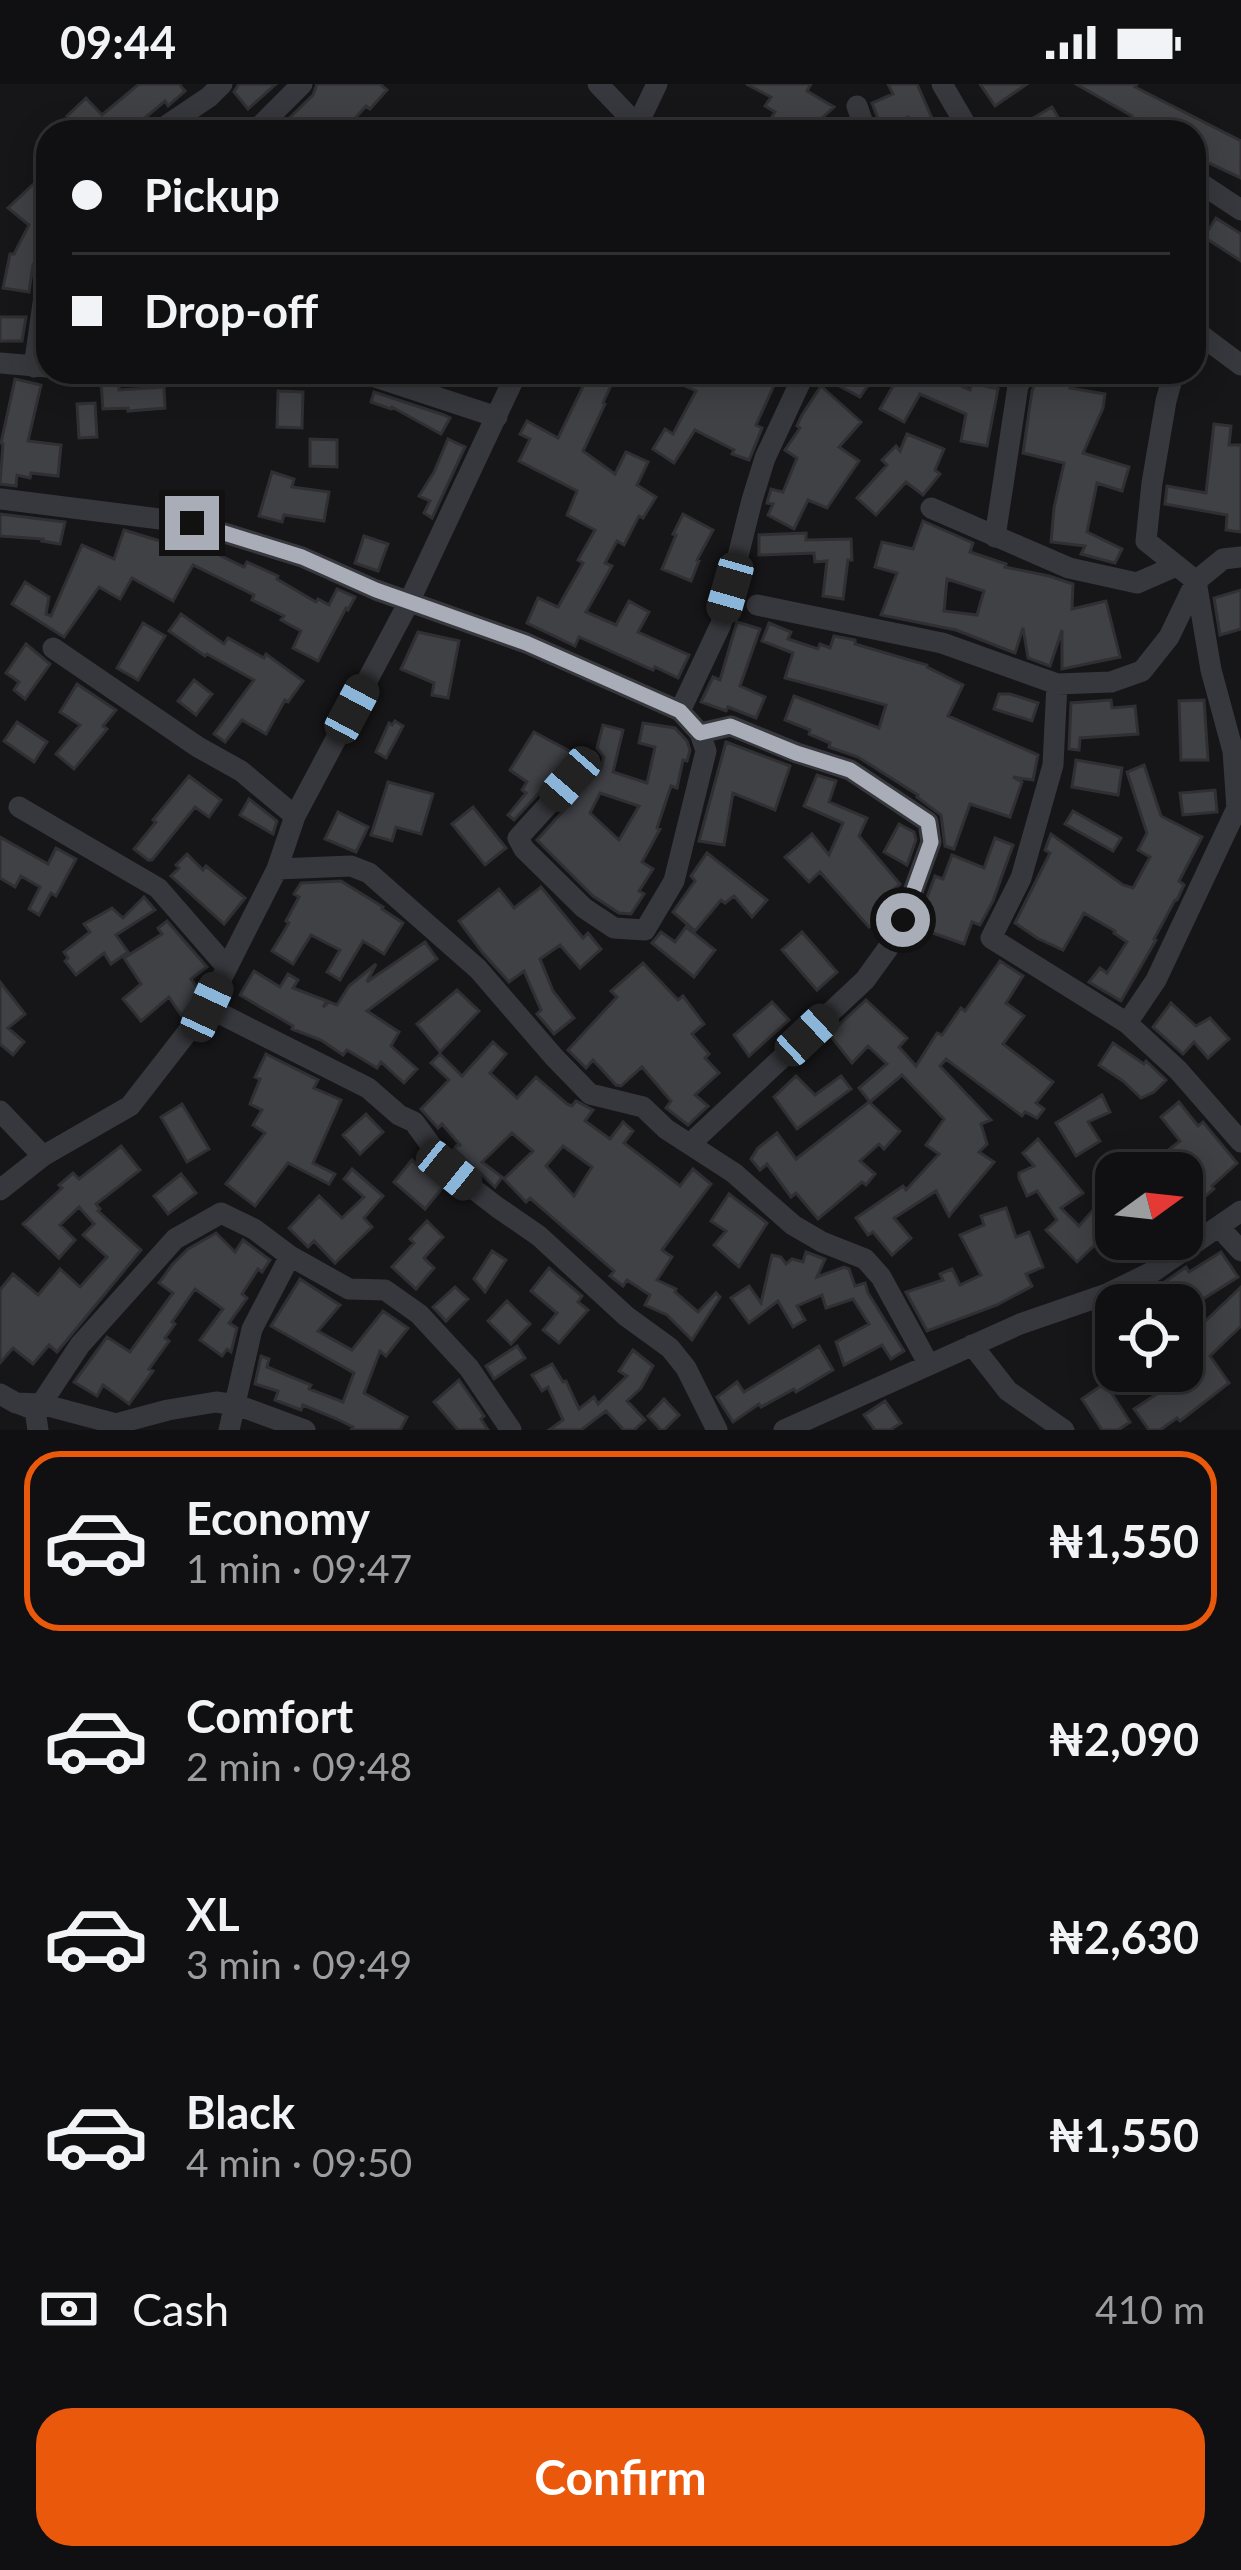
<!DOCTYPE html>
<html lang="en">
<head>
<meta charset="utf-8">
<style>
	:root { --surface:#101012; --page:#1e1e20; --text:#f1f3f6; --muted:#9c9d9f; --line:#303032; --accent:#ea580c }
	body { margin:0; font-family:Lato,sans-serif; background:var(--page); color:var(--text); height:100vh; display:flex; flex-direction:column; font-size:45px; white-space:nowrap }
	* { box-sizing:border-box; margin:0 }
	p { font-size:39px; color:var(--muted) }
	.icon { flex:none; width:66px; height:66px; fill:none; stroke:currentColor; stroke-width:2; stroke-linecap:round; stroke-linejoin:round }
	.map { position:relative; height:1346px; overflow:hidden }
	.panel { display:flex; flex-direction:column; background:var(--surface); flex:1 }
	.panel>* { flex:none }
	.top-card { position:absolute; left:36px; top:36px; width:1170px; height:264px; border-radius:36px; box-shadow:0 6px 30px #0003,0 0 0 3px var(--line); display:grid; align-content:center; height:264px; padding:0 36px; background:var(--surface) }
	.needle { width:78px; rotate:75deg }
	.fabs { position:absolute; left:1095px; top:1068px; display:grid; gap:24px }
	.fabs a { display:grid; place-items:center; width:108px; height:108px; border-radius:24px; background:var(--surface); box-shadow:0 6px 30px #0003,0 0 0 3px var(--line); font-size:60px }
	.end { position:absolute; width:54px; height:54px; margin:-27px; border:15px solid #a8adb8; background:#111; box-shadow:0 0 0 6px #111 }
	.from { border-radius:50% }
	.car { position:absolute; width:36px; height:72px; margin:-36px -18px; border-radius:15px; box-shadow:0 0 9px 3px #0007; background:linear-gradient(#222 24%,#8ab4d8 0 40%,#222 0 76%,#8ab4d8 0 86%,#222 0) }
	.top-card b { display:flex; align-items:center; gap:42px; height:114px; font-size:45px }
	.top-card b+b { border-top:3px solid var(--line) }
	.top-card i { width:30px; height:30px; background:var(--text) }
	ul { padding:21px 0 0; list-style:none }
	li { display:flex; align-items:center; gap:36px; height:180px; margin:0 24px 18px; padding:0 12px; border:6px solid transparent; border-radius:36px }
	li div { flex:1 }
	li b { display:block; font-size:45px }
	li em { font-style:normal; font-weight:700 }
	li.active { border-color:var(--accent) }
	li>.icon { width:108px; height:108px; stroke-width:1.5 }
	.pay { display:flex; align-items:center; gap:30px; height:132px; padding:0 36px; font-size:45px }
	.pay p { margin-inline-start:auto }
	.primary-button { display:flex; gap:24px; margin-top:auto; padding:24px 36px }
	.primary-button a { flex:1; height:138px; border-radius:36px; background:var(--accent); color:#fff; font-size:48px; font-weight:700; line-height:138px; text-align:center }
	.status { display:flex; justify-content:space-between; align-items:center; height:84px; padding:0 60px; background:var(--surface); direction:ltr }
	.status svg { height:33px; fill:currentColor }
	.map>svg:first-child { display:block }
</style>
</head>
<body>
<div class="status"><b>09:44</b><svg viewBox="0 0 49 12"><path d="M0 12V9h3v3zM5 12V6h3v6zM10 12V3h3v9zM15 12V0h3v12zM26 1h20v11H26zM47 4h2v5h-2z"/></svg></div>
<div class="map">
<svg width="1241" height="1346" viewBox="0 0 1241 1346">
	<rect width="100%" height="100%" fill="#161618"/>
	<path fill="#404145" stroke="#303034" stroke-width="3" fill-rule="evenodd" d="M139,0h40l6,7 -17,15 -3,-5 -37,31h-62l9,-7 -8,-9 19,-18 16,17z
		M239,0h37l-28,25 -14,-17z
		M317,0h63l7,6 -17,19 -4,-3 -23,26h-68l38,-37z
		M746,0h65l-4,7 27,16 -21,19 -11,-7 -8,13h-32l13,-20 -10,-6 6,-9z
		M888,0h29l21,48h-25l-5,-15 -26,12 -10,-26 21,-9z
		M980,0h47l-32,22z
		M1076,0h61l-2,3 106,54v37l-47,-22v-24h-39l-25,-11 2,-5z
		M1052,23l15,25h-58z
		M40,94l8,8v51l-15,28 -4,27 -26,-4 7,-34h4l15,-29 -21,-17z
		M1216,134l25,16v27l-37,-24z
		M0,233h26l-4,24h-22z
		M590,288h27l-14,31 2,1 -22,47 32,23 11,-22 22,10 -11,23 19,12 -13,21 -4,-2 -15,29 -7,-4 -12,22 7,3 -26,46 30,13 13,-24 20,11 -11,20 51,23 -11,23 -23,-11 -2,3 -74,-33 -4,9 -48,-23 11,-25 20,9 25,-44 -5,-3 17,-30 -28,-15 10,-24 -58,-30 11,-22 -10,-5 7,-13 31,17z
		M692,288h88l-24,53 6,3 -13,32 -17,-6 2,-4 -39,-20 -21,33 -21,-14 12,-20 8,5 23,-43 -11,-5z
		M820,288h57l-17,25 -41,-22z
		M901,288h28l41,18 2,-7 26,6 -11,57 -26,-5 5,-27 -46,-20 -16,28 -24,-13z
		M1040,288h33l-3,16 35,6 -2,14 -20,45 46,14 -7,24 -25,-8 -10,49 35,17 -7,14 -34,-9 4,-8 -34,-4 3,-34 10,-45 -41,-10 9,-62z
		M15,295l26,6 -13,56 33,4 -3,31 -27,-3 -1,5 -13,-3 -1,11 -16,-2 3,-40 -2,-1z
		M119,297v9l45,-3 1,21 -37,3v-3l-25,1 -2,-27z
		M821,302l40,36 -22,25 20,14 -32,47 -19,-8 -14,29 -26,-14 5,-11 -6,-1 4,-14 12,3 14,-34 -12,-8 15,-22 -3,-2 5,-11z
		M278,307l25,1 -1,36 -25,-1z
		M374,308l70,23 6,3 -9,16 -49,-27 -1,2 -20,-7z
		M95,319l2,34 -18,1 -2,-34z
		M1214,340l17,2 -2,19h12v87l-15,-2 1,-15 -62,-11 2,-18 39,7z
		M907,350l37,15 -9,21 5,4 -17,21 -17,-13 -30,33 -19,-17 30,-33 -5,-5 14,-14 4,5z
		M310,355l27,1v27l-27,-1z
		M448,355l17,8 -33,71 -8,-5 6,-12 -11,-5 15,-24z
		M272,388l22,7 -2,8 37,5 -5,29 -40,-6 -2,7 -23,-6z
		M0,430l65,8 -5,22 -18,-3 1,-2 -43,-3z
		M683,430l30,16 -16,30 2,1 -8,20 -29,-12 14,-34 -3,-1z
		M923,437l50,22 -3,9 36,12 -1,3 44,9 24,8 -1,25 34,-8 14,56 -58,12v-39l-12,36 -22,-8 -5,-30 -8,25 -59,-23 -75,-15 16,-42 -22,-6 7,-25 31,7zM947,495l37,12 -7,24 -33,-4z
		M124,446l49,15 5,-9 27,7 -2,4 41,20 3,-5 31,14 -1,3 39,23 2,-3 11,6 8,-16 18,8 -7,13 -2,-2 -28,53 -25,-13 8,-17 -20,-11 3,-4 -32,-16 2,-5 -61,-30 -20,36 -41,-23 -12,21 -21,-12 -35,50 -52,-33 13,-22 24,15 -3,17 5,2 31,-71 32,14z
		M806,449v7l45,-1 1,21h-4l-5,39 -20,-3 4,-35 -12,1 -1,-9 -55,2v-20z
		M364,452l24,8 -10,27 -23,-8z
		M1241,506v39l-21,6 -6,-37z
		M181,530l43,30 4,-6 36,20 2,-4 37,27 -15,21 -3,-2 -19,34 -24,-14 -17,22 -11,-8 40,-54 -47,-26 -2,2 -36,-25z
		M737,538l23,7 -20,57 25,11 -9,21 -28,-11 -2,4 -25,-9 12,-25 7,3z
		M143,539l22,13 -27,44 -21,-12z
		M769,539l22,9 -3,7 30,10 2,-5 10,4 4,-12 21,4v4l72,21v2l36,18 -15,31 90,39 -5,25 -20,-3 9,5 -12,35 -40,-13 -16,45 -9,-3 -4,-31 -24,-18 1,-2 -60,-38 -29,-10 1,-4 -21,-9 1,-4 -25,-10 9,-24 85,32 7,-23 -101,-27 8,-25 -31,-12z
		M418,548l41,9 -11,57 -16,-3 2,-12 -33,-14z
		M26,560l24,20 -25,35 -11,-9 5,-8 -13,-9z
		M194,596l18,14 -16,21 -18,-14z
		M77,600l39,26 -13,16 4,3 -33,40 -18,-15 24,-29 -20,-13z
		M999,610h11l28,9 -6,18 -38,-12z
		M1111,616l1,8 23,-2 3,28 -58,4 -1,12 -10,-1 2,-46z
		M1204,616l4,60h-27l-2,-59z
		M395,637l8,5 -17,32 -10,-6 13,-29 3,2z
		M17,638l30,20 -13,20 -30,-21z
		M643,639l32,5 12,13 3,9 -3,11 -4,-1 -6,28 -6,-2 -14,42 3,1 -18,33 11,7 -14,22 5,3 -13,20 -12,-1 -26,-17 -56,-56 64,-71 3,-12 -7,-9 6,-23 20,5 -10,42 34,11 8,-36 -16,-4zM600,709l39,13 -20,34 -29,-27z
		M534,648l41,22 -61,66 -6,-5 18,-22 -4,-3 5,-8 -17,-12z
		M726,658l64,24 -15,44 -42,-17 -9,52 -25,-4z
		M1076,676l46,8 -4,27 -46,-8z
		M1144,681l17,51 41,21 -23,44 5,4 -7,15h-2l-21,39 2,1 -35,61 -32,-19 11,-14 7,5 20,-31 -13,-9 1,-2 -31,-18 -21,37 -26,-12 -22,-15 35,-70 -5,-3 6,-16 72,51 10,3 17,-31 -12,-7 9,-17 -20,-61z
		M817,691l19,6 -7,21 38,16 -8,18 41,48 -22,19 10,12 -9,19 -7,-9 -3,2 -49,-55 -11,10 -24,-25 27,-23 17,21 14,-32 -39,-17z
		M189,692l32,24 -12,17 -14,-10 -43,53h-4l-14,-11 22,-27 -3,-2z
		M388,698l45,12 -12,40 -25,-7 -4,14 -21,-6z
		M1215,706l2,22 -34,3 -3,-22z
		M249,715l28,22 -4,13 -33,-19z
		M473,723l33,41 -21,17 -33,-41z
		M1073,727l48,27 -8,13 -48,-27z
		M338,728l30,15 -12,25 -31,-13z
		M899,740l15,8 2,8 -9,25 -23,-13z
		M0,753l48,27 8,-16 20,11 -20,37 -5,-3 -12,22 -10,-6 11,-22 -19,-11 -6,11 -15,-9z
		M995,754l18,7 -20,56 -13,24 -8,-3 -8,22 -48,-17 19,-51 8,3 9,-24 32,13z
		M707,769l60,47 -15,17 -18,-21 -9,7 -4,-3 -26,31 -22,-19 22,-31 -4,-5z
		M187,770l16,16 3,-4 39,32 -21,26 -53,-48 8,-8 -3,-3z
		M341,797l42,26 -1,2 21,14 -19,31 -21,-13 -23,39 -13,-8 13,-22 -29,-15 -18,29 -21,-13 17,-28 -3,-2 13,-24 -5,-3 7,-11z
		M541,803l42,51 5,-5 13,16 -21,19 -20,-23 -20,14 13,32 21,27 -20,16 -17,-20 4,-4 -17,-39 -15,11 -27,-30 -23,-31 40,-32 15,19z
		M144,813l11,13 -39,25 12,17 -17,12 -7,-11 -28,22 -11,-14 3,-3 -4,-6 26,-20 -6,-8 28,-16 11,10z
		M167,837l40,46 -16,12 8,11 -15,23 -3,2 -12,-18 -28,24 -18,-22 18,-15 -17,-26 38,-24 -4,-6z
		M686,843l29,23 -21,27 -42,-34 9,-11 14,10z
		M802,848l35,40 -20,18 -35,-40z
		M425,858l12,17 -70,52 32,21 -8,14 26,23 -13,14 -23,-21 -4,6 -30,-18 -4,5 -22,-15 -29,-11 1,-3 -53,-31 14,-24 26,16 8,-13 10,6 -5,8 34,13 -4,6 6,-5 8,3 12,-19 27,-22 -9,18z
		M1000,877l23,15 -17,27 18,13 -21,28 50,38 -17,21 8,6 -7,9 -12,-6 -3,4 -76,-57 -6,7 51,54 -10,4 6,20 -8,8 15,10 -45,54 -13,-25 -42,27 17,20 -19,17 -19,-23 -5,3 -12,-17 47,-32 3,4 33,-36 -13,-9 18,-26 -42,-44 -32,27 -11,-14 28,-24 -19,-18 -16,17 -23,-29 37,-34 41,38 -8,9 17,19 21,-33 5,2 19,-27 4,3z
		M643,879l35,37 5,-4 21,28 -12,10 17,20 -4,4 14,15 -24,22 13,11 -20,19 -22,-17 5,-7 -29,-34 -21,19 -5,-1 -23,-25 -7,8 -18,-18 49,-53 -6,-6z
		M0,898l25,32 -17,14 16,14 -11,13 -13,-11z
		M457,906l22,21 -39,41 -23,-28z
		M772,918l17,18 -40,36 -15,-21z
		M1171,919l25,23 14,-8 19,21 -21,19 -14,-16 -11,12 -30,-27z
		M493,958l13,12 -16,19 27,25 19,-21 31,27 5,2 4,-5 17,9 -8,11 25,18 13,-17 10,9 -9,12 56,43 13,-17 18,15 -49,66 10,7 -15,23 19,9 -1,3 23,20 18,-19 4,4 -28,43 -25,-25 -22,-10 5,-10 -23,-15 -4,6 -13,-10 4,-5 -84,-73 -4,4 -22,-23 29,-28 -21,-18 -30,29 20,15 -7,10 -41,-38 4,-5 3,2 -19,-22 -4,4 -17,-19 28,-29 -18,-17 9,-9 22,22zM563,1062l29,21 -18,29 -28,-30z
		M1113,959l31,21 2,-3 20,19 -12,12 -13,6 -18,-17 -24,-16z
		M266,970l52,26 -4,8 27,12 -28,63 22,11 -6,10 -41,-21 -33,43 -29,-22 39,-51 -12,-8 9,-15 -12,-6 10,-25 -5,-2z
		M796,992l19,19 26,-19 10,13 -54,40 -23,-32z
		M1102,1011l8,17 -22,10 12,19 -24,15 -20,-33z
		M869,1018l31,29 -16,18 -5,-5 -19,17 15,13 -9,11 -4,-3 -44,37 -22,-26 -5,4 -24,-33 -7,6 -9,-11 7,-11 19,-15 19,26z
		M1179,1018l19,24 5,-4 34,41 -25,23 2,3 -11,9 -10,-8 -11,8v-25h-22l-8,-10 28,-22 -19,-24z
		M182,1020l27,45 -22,13 -26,-45z
		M366,1030l17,18 -23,22 -17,-19z
		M1038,1055l45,54 -22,15 18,18 15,-17 10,27 -27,26 -31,-32 11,-10 -4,-6 -16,-23 -10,5 -8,-18v-5l15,-7 -11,-13z
		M121,1062l19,24 -44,34 4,5 -2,2 43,39 -84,102 -8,-7 -16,19 -20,-16 -13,15v-73l13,-16 25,21 22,-26 20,18 27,-30 -24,-22 11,-11 -15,-17 -19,18 15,15 -16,18 -36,-34 39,-36 -3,-3 14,-12 6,6z
		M412,1076l31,27 -18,22 -31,-27z
		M352,1085l31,27 -19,22 8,9 -37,36 -21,-22 -6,6 -19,-19 30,-32 23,22 22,-21 -20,-18z
		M181,1090l15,19 -28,21 -14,-18z
		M729,1110l38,29 -28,44 -25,-22 12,-14 -15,-10z
		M1006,1124l10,29 13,-5 14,35 -17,7 6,12 -35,19 -70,26 -21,-39 37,-12 -3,-6 12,-5 8,16 21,-10 -21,-40 24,-10 -3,-9z
		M427,1137l16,16 -19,21 10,10 -18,21 -24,-22 22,-24 -4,-4z
		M216,1149l19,19 8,-12 27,20 -8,12 -4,-3 -16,25 5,4 -18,25 8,5 -6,24 -4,-3 -5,7 -22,-16 23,-31 -28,-20 -23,33 3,2 -10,14 4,3 -20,28 4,2 -24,33 -26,-19 -6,11 -23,-14 33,-45 23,15 43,-59 -14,-10 13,-18 16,-16z
		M492,1167l14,9 -21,32 -11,-13z
		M806,1168l19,7 -8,18 27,-10 5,2 6,17 10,-3 3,10 36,58 -13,8 -9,-14 -38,20 -8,-23 33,-18 -16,-25 -27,9 -4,-13 -25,11 8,14 -12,7 -15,-26 -29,22 -18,-25 18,-12 12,17 11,-48 9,2 5,7 6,-5 11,3z
		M1221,1168l17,25 -56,35v-7h-8l-11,-22 23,-16 3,5z
		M549,1184l33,28 -4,6 10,8 -29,33 -16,-13 14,-17 -26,-22z
		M300,1195l40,26 -22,26 34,19 31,-39 25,17 -22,28 -6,-5 -16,42 43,24 -7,13h-49l2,-3 -16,-8 -34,-14 -2,5 -26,-10 3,-9 -23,-7 6,-28 8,3 -2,8 44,18 -2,4 34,13 11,-29 -83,-47z
		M455,1203l13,12 -22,22 -13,-14z
		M1241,1203v39l-31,30 19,27 -49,38 -3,-3 -17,12h-11l-15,-21 23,-15 -15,-18 6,-5h28l6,6 17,-12 -10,-15 13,-10 -8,-8z
		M507,1217l23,23 -19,20 -23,-23z
		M517,1262l8,12 -31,21 -8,-13z
		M819,1262l14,24 -37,22 -2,-3 -33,18 -2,-3 -26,18 -16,-25 20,-15 7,10z
		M633,1266l20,16 -12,22 -14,13 18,19 -11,10h-10l-18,-19 -25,19h-32l14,-10 -15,-33 -6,4 -10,-16 20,-11 11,18 3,-1 13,28 15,-12 4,7 29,-28 -8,-5z
		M459,1296l25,36 -3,3 7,11h-30l-24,-28z
		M1105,1299l25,39 -12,8h-16l-20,-31z
		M664,1315l15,16 -15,15h-3l-13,-14z
		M885,1317l16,22 -11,7h-15l-11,-15z"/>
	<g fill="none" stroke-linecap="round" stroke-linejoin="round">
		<path stroke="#37383d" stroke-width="21" d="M598,0l40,42 13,6
			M942,0l28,48
			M857,22l9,26
			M157,48l52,-35 13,-13
			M254,48l48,-48
			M363,48l9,-3 3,3
			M634,48l23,-48
			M1194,95l47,31
			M1194,246l47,35
			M0,279l47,4
			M34,283l14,-99
			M360,288l137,45
			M1174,288l-8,29 -14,82 -6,58 50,40 27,-22 18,-2
			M1,415l191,24 110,34 74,33 150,53 154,68 20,22 6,18 -32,130 -29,49 -31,-2 -30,-20 -60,-59 -6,-11 71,-78
			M931,424l138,60 68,15 39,-17
			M995,453l23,-151 7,-14
			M757,521l185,38 115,41 54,-2 31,-11 27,-34 27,-56 15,89 22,81 4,57 -81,172 -29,43
			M53,564l145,99 43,24 54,45
			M1057,600l-4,81 -32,113 -30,60 136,85 51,47 63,72
			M680,627l41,-87 31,-124 13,-42 40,-86
			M19,723l139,81 68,78
			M277,785l74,-3 18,7 109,96 76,88 36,37 53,13 23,22 68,44 59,52 29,17 43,17 16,18 48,88
			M207,923l161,81 31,27 15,7 35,48 48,37 42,29 87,80 44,32 16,20 31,62
			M0,1027l43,45
			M690,1060l175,-164 26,-36 12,-25 28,-77 -3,-20 -78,-52 -53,-17 -66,-27 -31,7
			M0,1106l43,-34 87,-50 77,-99 70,-138 18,-53 114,-214 108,-230
			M1219,1143l22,24
			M972,1261l36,46 56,39
			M0,1310l16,9 25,1 75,20 52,-14 48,-8 21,3 68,25
			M17,1319l18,7 3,20
			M41,1320l39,-59 95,-106 46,-26 33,16 36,27 59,33 36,1 34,24 50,54 42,62
			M229,1346l23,-101 38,-73
			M784,1346l236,-106 87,-30 47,-23 87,-60"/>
	</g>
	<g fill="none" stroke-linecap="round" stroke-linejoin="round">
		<path stroke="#a8adb8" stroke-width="15" d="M192,439l110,34 74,33 150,53 154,68 20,22 30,-7 66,27 54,17 78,52 3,20 -28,78"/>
	</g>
</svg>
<div class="fabs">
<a><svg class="needle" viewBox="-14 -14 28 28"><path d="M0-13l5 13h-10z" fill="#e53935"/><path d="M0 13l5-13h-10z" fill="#9c9d9f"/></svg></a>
<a><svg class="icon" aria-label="locate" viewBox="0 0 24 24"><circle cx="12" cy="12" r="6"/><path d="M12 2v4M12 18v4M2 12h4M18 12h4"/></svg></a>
</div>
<i class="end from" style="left:903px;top:836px"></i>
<i class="end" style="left:192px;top:439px"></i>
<i class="car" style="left:730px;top:504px;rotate:196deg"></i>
<i class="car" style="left:352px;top:625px;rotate:28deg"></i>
<i class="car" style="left:570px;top:695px;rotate:221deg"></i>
<i class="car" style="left:207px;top:923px;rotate:25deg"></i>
<i class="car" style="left:807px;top:951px;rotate:47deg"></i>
<i class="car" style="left:449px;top:1086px;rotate:129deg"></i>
<div class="top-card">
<b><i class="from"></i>Pickup</b>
<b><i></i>Drop-off</b>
</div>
</div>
<section class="panel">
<ul>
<li class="active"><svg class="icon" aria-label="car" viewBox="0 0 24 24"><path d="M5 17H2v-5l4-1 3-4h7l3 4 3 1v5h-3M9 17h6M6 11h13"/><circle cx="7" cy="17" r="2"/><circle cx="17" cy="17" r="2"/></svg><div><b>Economy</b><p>1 min · 09:47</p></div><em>₦1,550</em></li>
<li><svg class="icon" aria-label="car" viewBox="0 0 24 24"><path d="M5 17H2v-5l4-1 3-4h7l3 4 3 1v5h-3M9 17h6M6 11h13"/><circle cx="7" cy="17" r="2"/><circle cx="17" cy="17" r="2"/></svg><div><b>Comfort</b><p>2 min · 09:48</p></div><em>₦2,090</em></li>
<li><svg class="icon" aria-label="car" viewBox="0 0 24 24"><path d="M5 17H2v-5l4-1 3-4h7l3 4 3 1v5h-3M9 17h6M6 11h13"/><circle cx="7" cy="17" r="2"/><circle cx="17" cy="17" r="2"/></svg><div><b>XL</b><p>3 min · 09:49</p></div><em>₦2,630</em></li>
<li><svg class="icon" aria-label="car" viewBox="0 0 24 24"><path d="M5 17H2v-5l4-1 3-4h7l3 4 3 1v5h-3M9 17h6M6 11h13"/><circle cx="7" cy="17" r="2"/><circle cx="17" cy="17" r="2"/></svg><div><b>Black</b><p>4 min · 09:50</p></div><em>₦1,550</em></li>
</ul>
<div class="pay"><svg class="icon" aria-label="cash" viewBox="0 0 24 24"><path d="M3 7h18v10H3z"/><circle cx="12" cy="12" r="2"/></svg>Cash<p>410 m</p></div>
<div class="primary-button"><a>Confirm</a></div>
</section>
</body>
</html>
